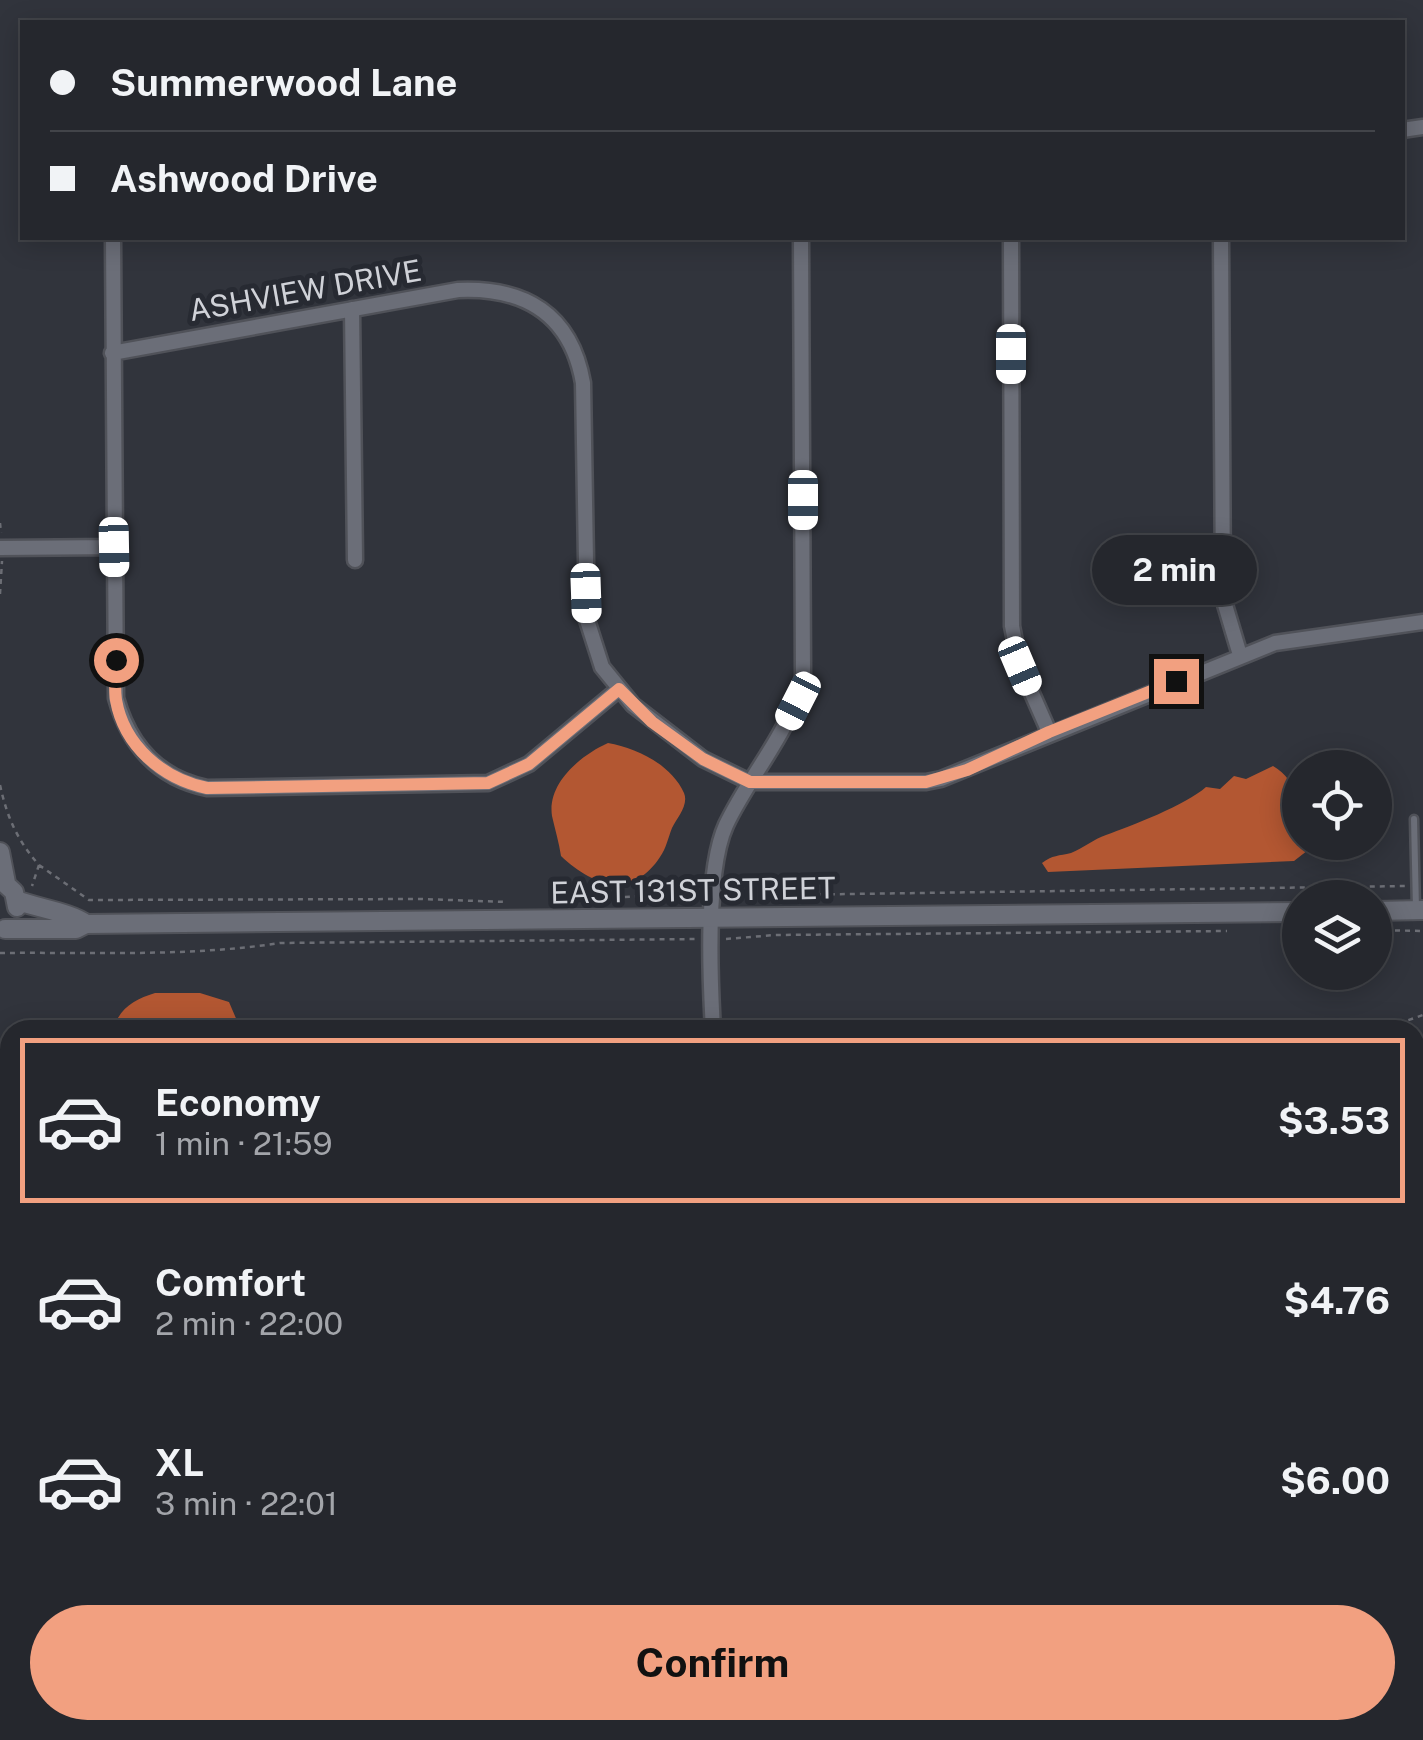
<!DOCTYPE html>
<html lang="en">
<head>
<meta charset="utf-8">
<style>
	:root { --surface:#25272d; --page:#313339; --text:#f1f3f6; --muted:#a3a5aa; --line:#424449; --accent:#f2a080 }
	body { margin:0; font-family:"Public Sans",sans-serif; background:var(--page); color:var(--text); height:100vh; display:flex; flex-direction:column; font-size:38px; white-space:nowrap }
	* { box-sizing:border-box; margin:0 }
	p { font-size:32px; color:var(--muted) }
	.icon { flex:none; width:55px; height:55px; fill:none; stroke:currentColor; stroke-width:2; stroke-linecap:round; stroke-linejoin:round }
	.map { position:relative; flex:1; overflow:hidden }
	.details { position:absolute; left:0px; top:1020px; width:1425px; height:720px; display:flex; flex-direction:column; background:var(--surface); border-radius:30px 30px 0 0; box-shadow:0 5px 25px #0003,0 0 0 2px var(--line) }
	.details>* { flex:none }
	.top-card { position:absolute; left:20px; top:20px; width:1385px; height:220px; border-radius:0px; box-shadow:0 5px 25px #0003,0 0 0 2px var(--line); display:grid; align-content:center; height:220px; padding:0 30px; background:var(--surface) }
	.tools { position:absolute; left:1282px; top:750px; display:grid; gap:20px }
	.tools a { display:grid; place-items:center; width:110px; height:110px; border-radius:50%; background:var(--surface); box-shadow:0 5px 25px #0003,0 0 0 2px var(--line); font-size:50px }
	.end { position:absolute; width:45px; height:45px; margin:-22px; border:12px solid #f2a080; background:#111; box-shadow:0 0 0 5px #111 }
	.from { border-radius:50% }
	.bubble { position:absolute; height:70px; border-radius:35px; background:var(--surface); box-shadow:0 5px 25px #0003,0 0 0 2px var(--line); font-size:32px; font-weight:700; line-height:70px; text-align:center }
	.car { position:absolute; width:30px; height:60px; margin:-30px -15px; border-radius:12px; box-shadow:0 0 8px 2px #0007; background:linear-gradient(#fff 24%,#345 0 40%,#fff 0 76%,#345 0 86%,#fff 0) }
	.top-card b { display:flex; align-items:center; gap:35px; height:95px; font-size:38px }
	.top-card b+b { border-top:2px solid var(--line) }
	.top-card i { width:25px; height:25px; background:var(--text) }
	ul { padding:18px 0 0; list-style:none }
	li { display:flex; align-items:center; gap:30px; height:165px; margin:0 20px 15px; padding:0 10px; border:5px solid transparent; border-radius:0px }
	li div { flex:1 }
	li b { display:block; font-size:38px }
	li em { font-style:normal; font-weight:700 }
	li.on { border-color:var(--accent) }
	li>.icon { width:90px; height:90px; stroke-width:1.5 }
	.cta { display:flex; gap:20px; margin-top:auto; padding:20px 30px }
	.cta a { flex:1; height:115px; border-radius:60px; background:var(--accent); color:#111; font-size:40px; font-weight:700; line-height:115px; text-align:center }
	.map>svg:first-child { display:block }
</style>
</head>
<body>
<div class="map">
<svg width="1423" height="1740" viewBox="0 0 1423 1740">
	<rect width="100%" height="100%" fill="#31343c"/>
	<path fill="#b35732" d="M608,743c28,5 63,21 76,50 5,12 -7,25 -12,35 -4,10 -6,21 -12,29 -28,43 -69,28 -99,-1 -2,-13 -6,-27 -9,-40 -5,-33 29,-61 56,-73z
		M1273,766c28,16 27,47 27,76l11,1 1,4 -18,14 -246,11 -6,-9c10,-8 17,-7 29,-10 12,-5 23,-14 35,-18 25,-9 80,-30 100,-48l14,2 14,-13 12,3z
		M155,993h45l29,9 12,28h-128c6,-22 22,-31 42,-37z
		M744,1730h131v10h-131z"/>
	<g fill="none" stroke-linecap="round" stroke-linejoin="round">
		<g stroke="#505259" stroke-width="11">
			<path id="service" d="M1414,819l2,90
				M0,1536l10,17"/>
		</g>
		<g stroke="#505259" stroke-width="19">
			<path id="minor" d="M1402,130l21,-3
				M113,238l3,460c13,47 42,80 91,90l281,-5 41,-19 90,-75
				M1011,238l1,388 8,40 29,66
				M1221,238l2,360 17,57
				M352,309l3,251
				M112,353l346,-63c67,-3 113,24 125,93l4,237 15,47 31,38 70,54 47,23h176l15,-3 334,-136 148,-21
				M0,548l114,-1
				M713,1030c-3,-53 -8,-159 13,-205 24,-51 65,-93 77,-149l-2,-438
				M1415,1150l8,-3
				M0,1332h10
				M1415,1394l8,1
				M0,1405l10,24
				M1415,1603h8
				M0,1696h10
				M616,1730v10
				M95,1740v-10"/>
		</g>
		<g stroke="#505259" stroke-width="22">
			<path id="tertiary" d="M0,852l6,31
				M0,879l14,13 3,15
				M16,900c21,8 56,13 70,24
				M1375,911l48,-1
				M5,929h71l10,-5 1214,-12"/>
		</g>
		<path stroke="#6c6e75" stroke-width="2.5" stroke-dasharray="5 5" stroke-linecap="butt" d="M0,523l1,10
			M0,594l2,-33
			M0,785c7,32 17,55 39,80l-7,21
			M39,865l50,35 332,-1 86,3
			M730,891l50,4 627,-9
			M555,901l142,-8
			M1375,930l48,1
			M726,939l49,-4 452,-4
			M0,953c93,-1 188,4 280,-10l418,-4
			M1380,1030l43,-15"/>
		<use href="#service" stroke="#6b6e78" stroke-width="6"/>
		<use href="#minor" stroke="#6b6e78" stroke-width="14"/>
		<use href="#tertiary" stroke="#6b6e78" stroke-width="18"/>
	</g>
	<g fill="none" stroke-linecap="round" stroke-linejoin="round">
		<path stroke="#f2a080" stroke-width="12" d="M116,660c0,13 -2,27 0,40 8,46 47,79 91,88l281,-5 41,-19 90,-75 33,33 51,37 47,23h176l41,-12 82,-38 127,-51"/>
	</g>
	<g text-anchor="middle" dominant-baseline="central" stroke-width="10" stroke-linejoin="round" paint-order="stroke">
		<g font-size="30" fill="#d0d2d8" stroke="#272a32">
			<text transform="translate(305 290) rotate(-10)">ASHVIEW DRIVE</text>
			<text transform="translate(693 890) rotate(-1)">EAST 131ST STREET</text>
		</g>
	</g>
</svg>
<div class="tools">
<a><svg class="icon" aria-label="locate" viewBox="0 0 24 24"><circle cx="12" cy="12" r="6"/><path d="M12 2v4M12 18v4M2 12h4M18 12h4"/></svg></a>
<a><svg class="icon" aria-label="layers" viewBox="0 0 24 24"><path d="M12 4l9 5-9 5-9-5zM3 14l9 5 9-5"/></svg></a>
</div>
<i class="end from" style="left:116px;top:660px"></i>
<i class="end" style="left:1176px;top:681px"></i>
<div class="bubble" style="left:1092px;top:535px;width:165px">2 min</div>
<i class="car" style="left:1011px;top:354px;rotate:180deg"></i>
<i class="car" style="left:803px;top:500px;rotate:180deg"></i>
<i class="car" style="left:114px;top:547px;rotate:179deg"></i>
<i class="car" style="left:586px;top:593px;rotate:178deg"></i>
<i class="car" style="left:1020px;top:666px;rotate:157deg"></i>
<i class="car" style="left:798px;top:701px;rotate:207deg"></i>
<div class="top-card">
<b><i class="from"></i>Summerwood Lane</b>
<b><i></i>Ashwood Drive</b>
</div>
<section class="details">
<ul>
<li class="on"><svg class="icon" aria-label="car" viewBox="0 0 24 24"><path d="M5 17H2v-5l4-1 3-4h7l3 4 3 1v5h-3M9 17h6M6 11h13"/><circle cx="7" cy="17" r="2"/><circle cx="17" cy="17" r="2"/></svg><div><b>Economy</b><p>1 min · 21:59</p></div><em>$3.53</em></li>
<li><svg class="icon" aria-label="car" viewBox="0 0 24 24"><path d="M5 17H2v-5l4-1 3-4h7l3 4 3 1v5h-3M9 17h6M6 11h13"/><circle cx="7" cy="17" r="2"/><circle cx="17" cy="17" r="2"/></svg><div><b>Comfort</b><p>2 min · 22:00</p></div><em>$4.76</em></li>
<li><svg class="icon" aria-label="car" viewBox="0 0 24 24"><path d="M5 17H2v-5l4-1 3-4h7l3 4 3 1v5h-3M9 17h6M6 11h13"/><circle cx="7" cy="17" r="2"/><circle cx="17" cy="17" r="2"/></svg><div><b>XL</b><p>3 min · 22:01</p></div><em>$6.00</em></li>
</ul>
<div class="cta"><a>Confirm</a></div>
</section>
</div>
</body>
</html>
